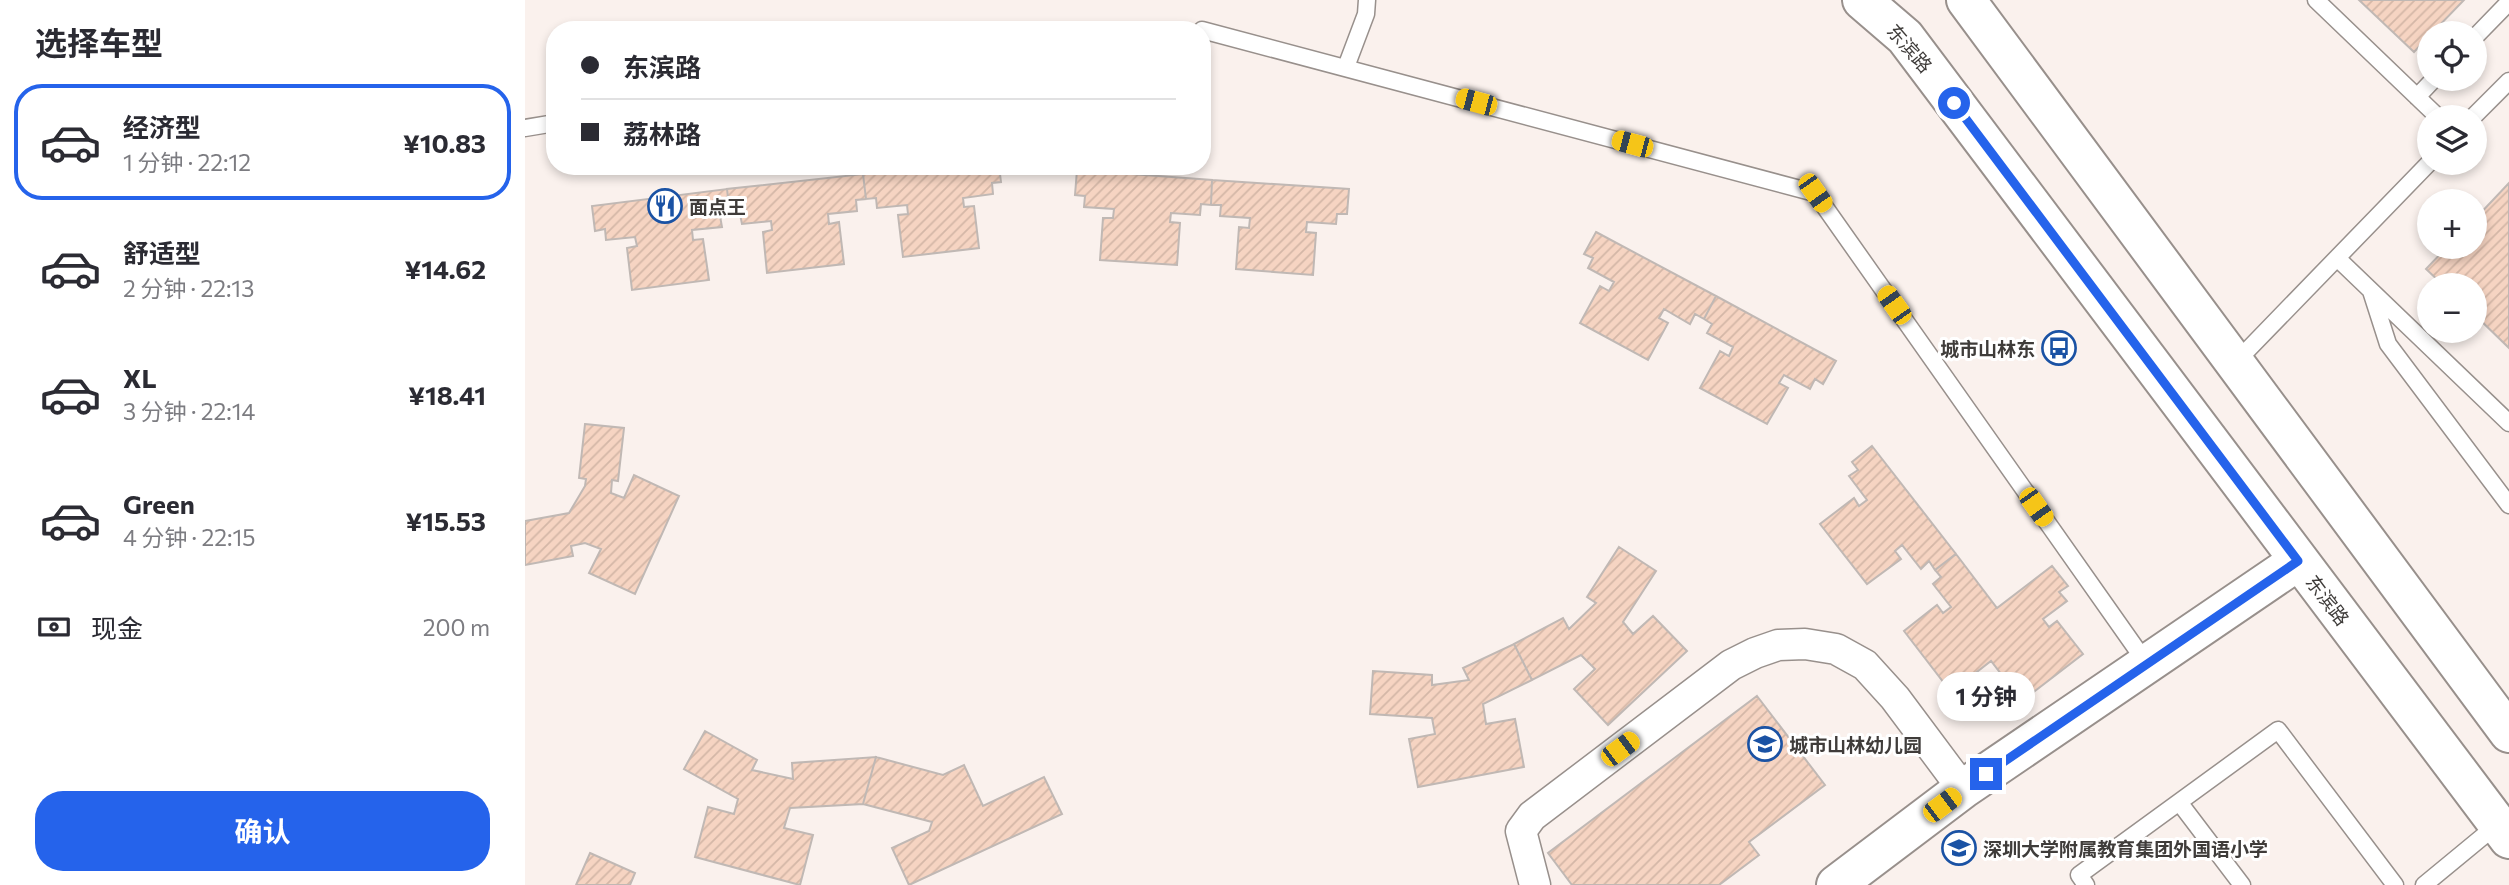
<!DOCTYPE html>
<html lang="zh">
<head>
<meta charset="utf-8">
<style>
	:root { --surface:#fff; --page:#f7f7f7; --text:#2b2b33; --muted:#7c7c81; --line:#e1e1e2; --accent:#2563eb }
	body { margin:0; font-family:Commissioner,"Noto Sans SC",sans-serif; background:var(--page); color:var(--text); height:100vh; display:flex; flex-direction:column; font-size:26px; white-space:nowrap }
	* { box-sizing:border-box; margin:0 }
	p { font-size:23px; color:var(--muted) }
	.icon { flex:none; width:38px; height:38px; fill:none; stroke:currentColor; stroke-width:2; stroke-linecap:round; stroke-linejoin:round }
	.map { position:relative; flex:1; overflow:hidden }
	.drawer { display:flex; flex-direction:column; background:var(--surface); width:525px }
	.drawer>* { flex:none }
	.top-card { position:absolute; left:21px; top:21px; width:665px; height:154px; border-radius:28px; box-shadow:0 4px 10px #0003; display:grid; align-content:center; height:154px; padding:0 35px; background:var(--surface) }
	.fabs { position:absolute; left:1892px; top:21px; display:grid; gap:14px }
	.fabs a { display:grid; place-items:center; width:70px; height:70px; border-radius:50%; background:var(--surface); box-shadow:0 4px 10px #0003; font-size:35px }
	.end { position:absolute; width:32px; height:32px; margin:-16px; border:9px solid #2563eb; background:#fff; box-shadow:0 0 0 4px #fff }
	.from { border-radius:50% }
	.bubble { position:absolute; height:49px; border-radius:24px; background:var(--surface); box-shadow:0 4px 10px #0003; font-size:23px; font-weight:700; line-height:49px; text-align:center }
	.car { position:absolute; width:21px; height:42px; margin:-21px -10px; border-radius:9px; box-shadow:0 0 5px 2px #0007; background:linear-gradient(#f5c518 24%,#345 0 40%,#f5c518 0 76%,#345 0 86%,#f5c518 0) }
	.top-card b { display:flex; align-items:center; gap:24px; height:66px; font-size:26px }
	.top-card b+b { border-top:2px solid var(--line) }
	.top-card i { width:18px; height:18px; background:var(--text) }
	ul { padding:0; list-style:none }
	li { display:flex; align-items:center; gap:21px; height:116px; margin:0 14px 10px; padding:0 21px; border:4px solid transparent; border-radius:28px }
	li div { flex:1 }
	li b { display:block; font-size:26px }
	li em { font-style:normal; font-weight:700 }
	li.on { border-color:var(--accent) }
	li>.icon { width:63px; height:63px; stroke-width:1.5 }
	h2 { padding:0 35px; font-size:32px; line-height:84px }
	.pay { display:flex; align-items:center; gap:18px; height:77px; padding:0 35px; font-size:26px }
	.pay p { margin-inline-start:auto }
	.primary-button { display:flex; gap:14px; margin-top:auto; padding:14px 35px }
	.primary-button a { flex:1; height:80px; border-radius:28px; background:var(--accent); color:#fff; font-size:28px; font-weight:700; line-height:80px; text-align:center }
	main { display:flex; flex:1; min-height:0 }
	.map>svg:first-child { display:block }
</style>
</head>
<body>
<main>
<section class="drawer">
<h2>选择车型</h2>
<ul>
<li class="on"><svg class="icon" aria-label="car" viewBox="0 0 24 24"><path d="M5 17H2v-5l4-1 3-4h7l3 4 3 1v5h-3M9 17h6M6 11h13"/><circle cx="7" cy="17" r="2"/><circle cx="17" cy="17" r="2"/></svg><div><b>经济型</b><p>1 分钟 · 22:12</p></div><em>¥10.83</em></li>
<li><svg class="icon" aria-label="car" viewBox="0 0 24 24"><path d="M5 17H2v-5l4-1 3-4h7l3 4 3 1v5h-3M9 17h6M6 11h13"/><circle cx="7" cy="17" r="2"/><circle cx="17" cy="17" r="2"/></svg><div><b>舒适型</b><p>2 分钟 · 22:13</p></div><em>¥14.62</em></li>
<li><svg class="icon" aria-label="car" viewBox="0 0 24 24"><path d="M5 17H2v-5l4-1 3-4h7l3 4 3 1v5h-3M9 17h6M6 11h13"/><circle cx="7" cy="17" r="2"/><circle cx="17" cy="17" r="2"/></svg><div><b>XL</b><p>3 分钟 · 22:14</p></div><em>¥18.41</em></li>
<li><svg class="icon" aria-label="car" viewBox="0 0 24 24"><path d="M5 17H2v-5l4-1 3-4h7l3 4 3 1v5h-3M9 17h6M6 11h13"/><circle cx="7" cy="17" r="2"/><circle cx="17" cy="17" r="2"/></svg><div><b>Green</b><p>4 分钟 · 22:15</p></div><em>¥15.53</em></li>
</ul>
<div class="pay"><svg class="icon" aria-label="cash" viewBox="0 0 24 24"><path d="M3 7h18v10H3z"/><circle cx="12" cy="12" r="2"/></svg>现金<p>200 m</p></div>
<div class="primary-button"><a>确认</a></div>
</section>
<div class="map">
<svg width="1984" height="885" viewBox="0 0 1984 885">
	<defs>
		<pattern id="building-hatch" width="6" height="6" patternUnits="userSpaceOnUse" patternTransform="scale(1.75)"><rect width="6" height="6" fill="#f6d4c2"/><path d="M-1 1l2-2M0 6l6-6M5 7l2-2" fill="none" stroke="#d4b7a7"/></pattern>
	</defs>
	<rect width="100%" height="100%" fill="#faf1ed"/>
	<path fill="url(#building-hatch)" stroke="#c0b8b4" stroke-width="2" d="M1834,0h105l-32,33h-3v3l-15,16z
		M398,166h76l2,16 -9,1 1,11 -30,4 1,9 10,-1 5,42 -76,9 -5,-42 10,-1 -1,-9 -30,3 -1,-10 -10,1 -3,-25z
		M552,170l135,10 -1,25 -10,-1 -1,11 -29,-2 -1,9 10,1 -3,42 -77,-5 3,-42h10l1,-9 -30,-2 1,-11 -10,-1z
		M338,174l3,25 -10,1 1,11 -29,3 1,10 10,-2 5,42 -77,9 -4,-41 9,-2 -1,-9 -29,3 -2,-10 -10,1 -3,-26z
		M687,180l137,9 -2,25h-10l-1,10 -29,-2 -1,10 10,1 -3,42 -77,-6 3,-42 10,1 1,-10 -30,-2 1,-11h-10z
		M1984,183v165l-34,-33v-30h-32l-17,-16 21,-22h28v-28z
		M202,189l3,26 -10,1 2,11 -30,3 1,10 10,-1 6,41 -77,10 -5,-42 10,-2 -2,-9 -29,3 -1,-11 -10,2 -3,-25z
		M1071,232l120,64 -12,23 -9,-5 -5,10 -26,-15 -5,9 9,5 -20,37 -68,-37 20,-37 9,5 5,-9 -26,-14 5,-10 -9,-4z
		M1191,296l120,65 -13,23 -8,-5 -5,10 -26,-14 -5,8 9,5 -21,36 -67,-36 20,-37 9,5 4,-9 -26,-14 5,-9 -8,-5z
		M60,424l39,4 -6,53 -6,-1 -1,13 13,5 10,-23 45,21 -44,98 -46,-21 12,-24 -16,-6 -14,3 2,10 -48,9v-44l44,-8 16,-27 1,-7 -7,-1z
		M1347,446l84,108 -21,16 -6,-9 -8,8 -19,-24 -7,6 6,8 -34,25 -47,-60 34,-26 5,8 8,-6 -18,-24 9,-6 -6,-8z
		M1094,547l37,24 -33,51 10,12 20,-18 34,35 -79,74 -34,-36 21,-20 -14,-14 -49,25 -18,-36 49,-26 6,11 27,-26 -9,-6z
		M1431,554l41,54 55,-42 16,20 -9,6 8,9 -24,18 6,8 8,-6 26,33 -61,47 -31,-40 -40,31 -47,-61 33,-26 6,8 8,-6 -18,-23 8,-7 -6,-7z
		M989,644l18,36 -49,24 3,20 29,-5 9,48 -106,20 -9,-48 26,-5 -3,-16 -62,-4 3,-43 59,4v10l37,-5 -6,-12z
		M1232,696l68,89 -76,57 10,13 -40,30h-147l-24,-32z
		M180,731l52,29 -5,10 41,9 -1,-16 84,-6 -13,47 -73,4 -6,20 29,7 -13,50 -105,-28 13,-50 26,7 4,-15 -54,-30z
		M351,757l67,18 21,-10 19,41 61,-29 18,37 -153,71 -17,-37 37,-17 3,-9 -69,-18z
		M65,853l45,20 -5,12h-54z"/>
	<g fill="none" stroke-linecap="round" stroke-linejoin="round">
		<g stroke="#98908c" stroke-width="19">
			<path id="service" d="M1791,0l122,117
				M677,30l613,163 332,471
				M1950,37l34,-35
				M821,67l20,-53 1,-14
				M1892,97l17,-18
				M1948,117l36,-36
				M0,128l30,-5
				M1812,258l172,165
				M1846,291l17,53 121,161
				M1710,363l194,-200
				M1654,802l63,83
				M1561,885l-7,-10 199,-145 117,155
				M1899,885l74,-61"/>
		</g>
		<g stroke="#98908c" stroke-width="33">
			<path id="minor" d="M1010,885l-14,-54 11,-15 199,-151 24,-12 23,-8 27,-1 31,5 29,16 30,33 68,91"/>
		</g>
		<g stroke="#98908c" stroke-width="42">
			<path id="tertiary" d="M1311,885l127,-96 335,-228"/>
		</g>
		<g stroke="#98908c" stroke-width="42">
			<path id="primary" d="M1337,0l43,37 604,802
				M1441,0l543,733"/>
		</g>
		<use href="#service" stroke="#fff" stroke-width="16"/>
		<use href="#minor" stroke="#fff" stroke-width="30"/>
		<use href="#tertiary" stroke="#fff" stroke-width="38"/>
		<use href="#primary" stroke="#fff" stroke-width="38"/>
	</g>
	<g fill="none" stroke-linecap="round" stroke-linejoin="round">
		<path stroke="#2563eb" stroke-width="9" d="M1429,103l344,458 -312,213"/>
	</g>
	<defs>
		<g id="restaurant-ring" transform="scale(1.75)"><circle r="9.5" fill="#fff" stroke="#1a52a4" stroke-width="1.5"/><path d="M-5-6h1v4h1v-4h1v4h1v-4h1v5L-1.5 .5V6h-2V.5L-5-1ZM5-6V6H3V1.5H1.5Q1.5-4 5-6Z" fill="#1a52a4"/></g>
		<g id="bus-ring" transform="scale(1.75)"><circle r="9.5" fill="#fff" stroke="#1a52a4" stroke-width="1.5"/><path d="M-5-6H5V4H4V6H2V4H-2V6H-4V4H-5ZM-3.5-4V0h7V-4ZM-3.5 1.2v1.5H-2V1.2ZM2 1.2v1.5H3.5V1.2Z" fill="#1a52a4"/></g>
		<g id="school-ring" transform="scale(1.75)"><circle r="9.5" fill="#fff" stroke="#1a52a4" stroke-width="1.5"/><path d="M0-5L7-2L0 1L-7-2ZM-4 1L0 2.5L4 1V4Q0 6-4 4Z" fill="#1a52a4"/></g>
	</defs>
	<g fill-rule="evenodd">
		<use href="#restaurant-ring" x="140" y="206"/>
		<use href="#bus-ring" x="1534" y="348"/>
		<use href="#school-ring" x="1240" y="744"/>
		<use href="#school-ring" x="1434" y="848"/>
	</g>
	<g text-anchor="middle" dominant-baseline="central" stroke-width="6" stroke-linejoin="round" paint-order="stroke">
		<g font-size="19" fill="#3f3c3a" stroke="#fff">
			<text transform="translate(1385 48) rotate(49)">东滨路</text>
			<text transform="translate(1803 600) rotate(53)">东滨路</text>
		</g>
		<g font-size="19" font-weight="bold" fill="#3f3c3a" stroke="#fff" text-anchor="start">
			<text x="164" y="206">面点王</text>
			<text x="1510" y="348" text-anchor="end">城市山林东</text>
			<text x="1264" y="744">城市山林幼儿园</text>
			<text x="1458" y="848">深圳大学附属教育集团外国语小学</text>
		</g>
	</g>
</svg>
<div class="fabs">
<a><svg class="icon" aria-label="locate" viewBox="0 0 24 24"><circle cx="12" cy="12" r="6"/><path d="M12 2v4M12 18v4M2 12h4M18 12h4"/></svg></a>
<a><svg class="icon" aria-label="layers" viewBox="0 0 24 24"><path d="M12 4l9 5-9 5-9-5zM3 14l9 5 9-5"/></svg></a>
<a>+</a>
<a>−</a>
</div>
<i class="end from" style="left:1429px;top:103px"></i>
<i class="end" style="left:1461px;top:774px"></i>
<div class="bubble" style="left:1412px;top:672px;width:98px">1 分钟</div>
<i class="car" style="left:951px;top:102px;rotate:285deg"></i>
<i class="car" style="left:1107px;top:144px;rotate:285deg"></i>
<i class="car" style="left:1290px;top:193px;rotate:145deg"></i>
<i class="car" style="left:1369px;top:305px;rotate:325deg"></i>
<i class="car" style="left:1511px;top:507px;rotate:145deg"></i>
<i class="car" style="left:1095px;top:749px;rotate:53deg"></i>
<i class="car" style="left:1417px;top:805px;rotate:53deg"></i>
<div class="top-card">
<b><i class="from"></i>东滨路</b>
<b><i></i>荔林路</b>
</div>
</div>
</main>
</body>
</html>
